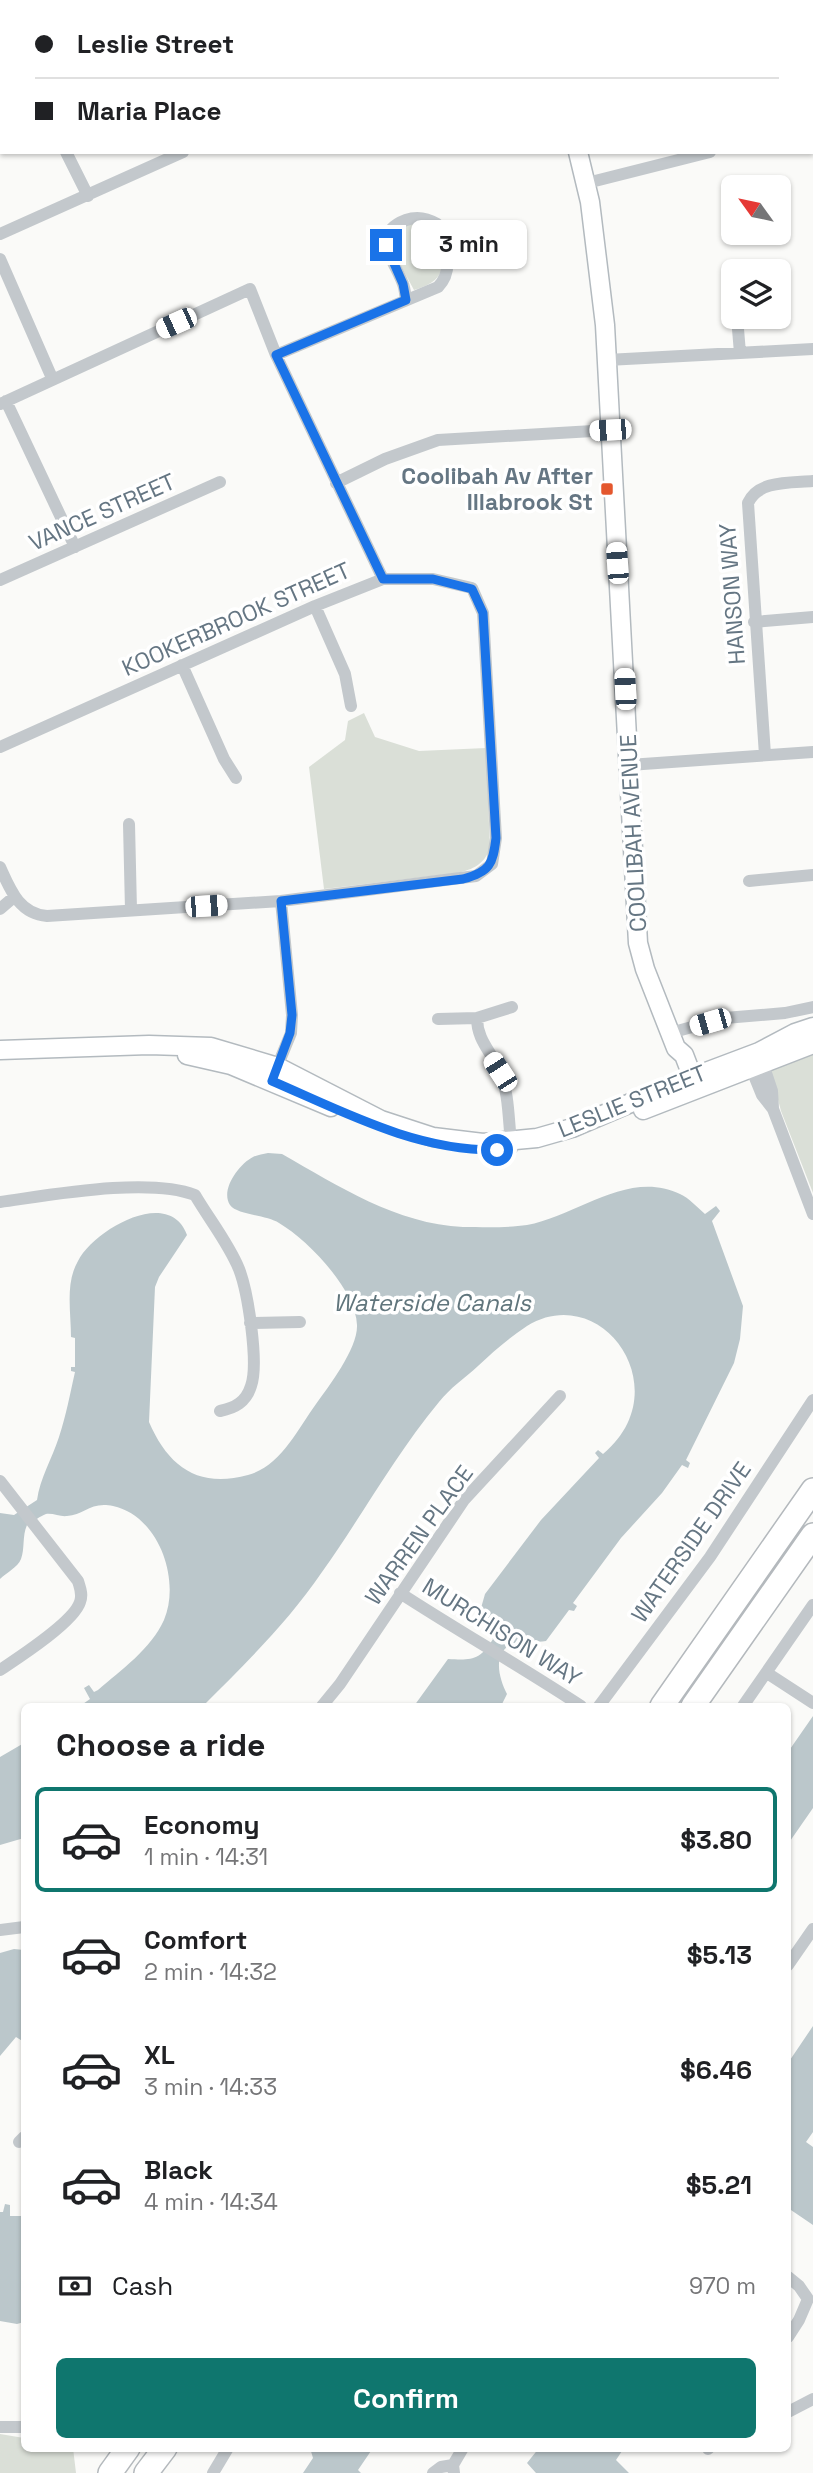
<!DOCTYPE html>
<html lang="en">
<head>
<meta charset="utf-8">
<style>
	:root { --surface:#fff; --page:#f2f2f2; --text:#202124; --muted:#757577; --line:#e0e0e0; --accent:#0f766e }
	body { margin:0; font-family:"Space Grotesk",sans-serif; background:var(--page); color:var(--text); height:100vh; display:flex; flex-direction:column; font-size:26px; white-space:nowrap }
	* { box-sizing:border-box; margin:0 }
	p { font-size:23px; color:var(--muted) }
	.icon { flex:none; width:38px; height:38px; fill:none; stroke:currentColor; stroke-width:2; stroke-linecap:round; stroke-linejoin:round }
	.map { position:relative; flex:1; overflow:hidden }
	.side { position:absolute; left:21px; top:1703px; width:770px; height:749px; display:flex; flex-direction:column; background:var(--surface); border-radius:10px; box-shadow:0 2px 5px #0004 }
	.side>* { flex:none }
	.banner { position:absolute; left:0px; top:0px; width:814px; height:154px; box-shadow:0 2px 5px #0004; display:grid; align-content:center; height:154px; padding:0 35px; background:var(--surface) }
	.needle { width:46px; rotate:303deg }
	.controls { position:absolute; left:721px; top:175px; display:grid; gap:14px }
	.controls a { display:grid; place-items:center; width:70px; height:70px; border-radius:10px; background:var(--surface); box-shadow:0 2px 5px #0004; font-size:35px }
	.end { position:absolute; width:32px; height:32px; margin:-16px; border:9px solid #1a73e8; background:#fff; box-shadow:0 0 0 4px #fff }
	.from { border-radius:50% }
	.bubble { position:absolute; height:49px; border-radius:10px; background:var(--surface); box-shadow:0 2px 5px #0004; font-size:23px; font-weight:700; line-height:49px; text-align:center }
	.car { position:absolute; width:21px; height:42px; margin:-21px -10px; border-radius:9px; box-shadow:0 0 5px 2px #0007; background:linear-gradient(#fff 24%,#345 0 40%,#fff 0 76%,#345 0 86%,#fff 0) }
	.banner b { display:flex; align-items:center; gap:24px; height:66px; font-size:26px }
	.banner b+b { border-top:2px solid var(--line) }
	.banner i { width:18px; height:18px; background:var(--text) }
	ul { padding:0; list-style:none }
	li { display:flex; align-items:center; gap:21px; height:105px; margin:0 14px 10px; padding:0 21px; border:4px solid transparent; border-radius:10px }
	li div { flex:1 }
	li b { display:block; font-size:26px }
	li em { font-style:normal; font-weight:700 }
	li.selected { border-color:var(--accent) }
	li>.icon { width:63px; height:63px; stroke-width:1.5 }
	h2 { padding:0 35px; font-size:32px; line-height:84px }
	.pay { display:flex; align-items:center; gap:18px; height:77px; padding:0 35px; font-size:26px }
	.pay p { margin-inline-start:auto }
	.button { display:flex; gap:14px; margin-top:auto; padding:14px 35px }
	.button a { flex:1; height:80px; border-radius:10px; background:var(--accent); color:#fff; font-size:28px; font-weight:700; line-height:80px; text-align:center }
	.map>svg:first-child { display:block }
</style>
</head>
<body>
<div class="map">
<svg width="813" height="2473" viewBox="0 0 813 2473">
	<rect width="100%" height="100%" fill="#fafaf8"/>
	<path fill="#e8e9e9" d="M15,0h345l1,2h-345z"/>
	<path fill="#dadfd7" d="M408,224h20l6,7 8,33c0,16 -15,22 -28,26l-18,-33 -5,-13 8,-15z
		M364,713l11,24 44,14 67,-3 4,101c-7,16 -16,20 -33,24l-133,16 -15,-122 36,-27 3,-19z
		M813,1051v142l-32,-82 -11,-42z
		M0,2434l24,4v10h49l3,25h-76z"/>
	<path fill="#bbc7cb" d="M268,1153l14,1c56,32 115,70 181,73 20,0 45,1 64,-2 50,-9 101,-56 153,-31 9,4 17,13 25,20l11,-8 4,5 -8,10 31,85 -3,33 -6,24 -48,97 4,3 -2,5 -6,-3 -20,28 -41,45 -48,65 4,3 -3,5 -5,-1 -23,31c-9,2 -19,-1 -28,1 -27,6 -20,35 -11,52l-6,12h-87l34,-47c23,1 32,2 45,-20l-12,-31 4,-14 56,-74 58,-62 -4,-5 3,-3 5,4c77,-64 -1,-174 -76,-128 -18,12 -34,26 -49,40 -13,12 -28,22 -39,36 -44,53 -77,114 -117,170 -34,50 -76,91 -119,134h-123l10,-7 -6,-11 5,-3 5,7 4,-2c23,-20 53,-41 66,-70 17,-40 -5,-104 -51,-114 -22,-5 -29,9 -46,10 -6,1 -14,-3 -21,-2 -6,2 -13,8 -19,11 -5,11 -2,24 -6,34 -3,8 -15,14 -21,20v-66l14,2 23,-15c3,-22 15,-41 22,-63 7,-21 11,-43 16,-65l-4,-1v-4h4v-29l-4,-1c0,-25 -6,-54 7,-76 16,-31 91,-75 109,-26l-28,42 -4,10 -6,135c19,44 49,67 99,53 33,-9 49,-45 68,-71 13,-18 42,-56 41,-79 -1,-35 -49,-85 -78,-102 -12,-8 -42,-8 -49,-18 -10,-15 9,-41 23,-48 4,-2 10,-3 15,-4z
		M813,1716v92l-25,36v-92z
		M24,1743v95l-24,7v-88z
		M14,1949l10,1v76l-3,5 3,3v8l-8,-5 -16,19v-103z
		M813,2026v106l-7,10 7,5v78l-25,-17v-145z
		M5,2204l5,1v11h14v106l-7,2 -17,-3v-109h3z
		M310,2448h63l-15,22 3,3h-58l10,-15z
		M539,2448h85l-8,12 13,13h-93l-9,-10z"/>
	<g fill="none" stroke-linecap="round" stroke-linejoin="round">
		<g stroke="#b3babf" stroke-width="21">
			<path id="secondary" d="M524,0v2
				M578,152l12,50 15,123 33,618 7,26 31,79 8,7 13,34
				M0,1050l149,-5 62,2 67,20 103,53 52,17 50,6 54,-5 35,-10 110,-47 77,-29 36,-19 18,-6
				M187,1055l44,10 100,42
				M643,1110l170,-66"/>
		</g>
		<g stroke="#b4b9bd" stroke-width="26">
			<path id="highway" d="M662,1706l151,-216
				M693,1706l120,-171
				M110,2473l18,-25
				M146,2473l19,-25"/>
		</g>
		<path stroke="#c3c8cc" stroke-width="12" d="M663,0l1,2
			M758,2l4,-2
			M0,13l2,4
			M0,56l2,-1
			M812,126l1,-1
			M66,152l22,44
			M587,183l123,-31
			M0,234l183,-82
			M0,259l52,119
			M737,317l3,36
			M276,355l162,-68c18,-19 6,-41 -1,-63 -10,-6 -20,-8 -31,-4 -37,14 -11,41 -3,64 2,5 2,11 3,16
			M607,360l206,-11
			M6,401l69,146
			M0,404l250,-115 26,66 107,224
			M336,483l49,-24 53,-19 172,-10
			M0,580l220,-98
			M315,606l30,68 6,32
			M754,622l59,-5
			M182,665l42,94 12,19
			M0,747l315,-141 68,-27h50l39,9 11,25 13,225 -4,26 -16,12 -195,25 -234,15c-28,-2 -37,-27 -47,-49
			M765,755l-17,-252c10,-23 43,-20 65,-22
			M629,765l184,-13
			M129,824l2,86
			M749,881l64,-6
			M0,909l14,-12
			M477,1018c0,23 15,34 23,54 10,24 8,52 12,77
			M438,1019l39,-1 35,-11
			M670,1033l55,-15 60,-5 28,-6
			M761,1058l11,33 1,17
			M749,1063l13,32 11,14 40,105
			M275,1072l16,-39 1,-18 -11,-114
			M0,1202c51,-7 148,-25 195,-7 14,24 34,49 44,74 9,23 20,95 12,117 -5,16 -16,22 -31,25
			M250,1323l50,-1
			M0,1481l78,100c2,7 5,13 2,21 -6,20 -62,56 -80,68
			M400,1593c60,39 122,74 181,113
			M767,1673l46,30
			M322,1706l18,-22 124,-184 96,-104
			M599,1706l111,-149 103,-157
			M743,1706l70,-101
			M0,1930l24,-3
			M788,1965l25,-36
			M19,2142l5,-5
			M788,2277l11,9 9,13 -9,21 -11,17
			M788,2412l25,-13
			M0,2427h24
			M708,2449l1,-1
			M213,2473l15,-25
			M433,2473l8,-6 12,-2
			M454,2473l-1,-8 10,-17"/>
		<use href="#secondary" stroke="#fff" stroke-width="18"/>
		<use href="#highway" stroke="#fff" stroke-width="23"/>
	</g>
	<g fill="none" stroke-linecap="round" stroke-linejoin="round">
		<path stroke="#1a73e8" stroke-width="9" d="M386,245l17,39 3,16 -130,55 107,224h50l39,10 11,24 13,225c-3,26 -6,34 -33,41l-182,22 11,114 -2,18 -18,48c72,31 144,70 225,69"/>
	</g>
	<rect fill="#e4572e" stroke="#fff" stroke-width="2.5" x="600" y="482" width="14" height="14" rx="3.5"/>
	<g text-anchor="middle" dominant-baseline="central" stroke-width="7" stroke-linejoin="round" paint-order="stroke">
		<g font-size="23" font-weight="bold" fill="#657683" stroke="#fff" text-anchor="end">
			<text x="593" y="476">Coolibah Av After<tspan x="593" dy="26">Illabrook St</tspan></text>
		</g>
		<g font-size="23" fill="#657683" stroke="#fff">
			<text transform="translate(102 512) rotate(-24)">VANCE STREET</text>
			<text transform="translate(732 594) rotate(-94)">HANSON WAY</text>
			<text transform="translate(236 619) rotate(-24)">KOOKERBROOK STREET</text>
			<text transform="translate(633 833) rotate(-93)">COOLIBAH AVENUE</text>
			<text transform="translate(632 1101) rotate(-22)">LESLIE STREET</text>
			<text transform="translate(419 1535) rotate(-54)">WARREN PLACE</text>
			<text transform="translate(691 1542) rotate(-55)">WATERSIDE DRIVE</text>
			<text transform="translate(502 1632) rotate(32)">MURCHISON WAY</text>
		</g>
		<g font-size="24" font-style="italic" fill="#60757c" stroke="#fff">
			<text x="432" y="1302">Waterside Canals</text>
		</g>
	</g>
</svg>
<div class="controls">
<a><svg class="needle" viewBox="-14 -14 28 28"><path d="M0-13l5 13h-10z" fill="#e53935"/><path d="M0 13l5-13h-10z" fill="#757577"/></svg></a>
<a><svg class="icon" aria-label="layers" viewBox="0 0 24 24"><path d="M12 4l9 5-9 5-9-5zM3 14l9 5 9-5"/></svg></a>
</div>
<i class="end from" style="left:497px;top:1150px"></i>
<i class="end" style="left:386px;top:245px"></i>
<div class="bubble" style="left:411px;top:220px;width:116px">3 min</div>
<i class="car" style="left:176px;top:323px;rotate:246deg"></i>
<i class="car" style="left:610px;top:430px;rotate:267deg"></i>
<i class="car" style="left:617px;top:563px;rotate:356deg"></i>
<i class="car" style="left:625px;top:689px;rotate:357deg"></i>
<i class="car" style="left:206px;top:906px;rotate:86deg"></i>
<i class="car" style="left:710px;top:1022px;rotate:254deg"></i>
<i class="car" style="left:500px;top:1072px;rotate:327deg"></i>
<div class="banner">
<b><i class="from"></i>Leslie Street</b>
<b><i></i>Maria Place</b>
</div>
<section class="side">
<h2>Choose a ride</h2>
<ul>
<li class="selected"><svg class="icon" aria-label="car" viewBox="0 0 24 24"><path d="M5 17H2v-5l4-1 3-4h7l3 4 3 1v5h-3M9 17h6M6 11h13"/><circle cx="7" cy="17" r="2"/><circle cx="17" cy="17" r="2"/></svg><div><b>Economy</b><p>1 min · 14:31</p></div><em>$3.80</em></li>
<li><svg class="icon" aria-label="car" viewBox="0 0 24 24"><path d="M5 17H2v-5l4-1 3-4h7l3 4 3 1v5h-3M9 17h6M6 11h13"/><circle cx="7" cy="17" r="2"/><circle cx="17" cy="17" r="2"/></svg><div><b>Comfort</b><p>2 min · 14:32</p></div><em>$5.13</em></li>
<li><svg class="icon" aria-label="car" viewBox="0 0 24 24"><path d="M5 17H2v-5l4-1 3-4h7l3 4 3 1v5h-3M9 17h6M6 11h13"/><circle cx="7" cy="17" r="2"/><circle cx="17" cy="17" r="2"/></svg><div><b>XL</b><p>3 min · 14:33</p></div><em>$6.46</em></li>
<li><svg class="icon" aria-label="car" viewBox="0 0 24 24"><path d="M5 17H2v-5l4-1 3-4h7l3 4 3 1v5h-3M9 17h6M6 11h13"/><circle cx="7" cy="17" r="2"/><circle cx="17" cy="17" r="2"/></svg><div><b>Black</b><p>4 min · 14:34</p></div><em>$5.21</em></li>
</ul>
<div class="pay"><svg class="icon" aria-label="cash" viewBox="0 0 24 24"><path d="M3 7h18v10H3z"/><circle cx="12" cy="12" r="2"/></svg>Cash<p>970 m</p></div>
<div class="button"><a>Confirm</a></div>
</section>
</div>
</body>
</html>
